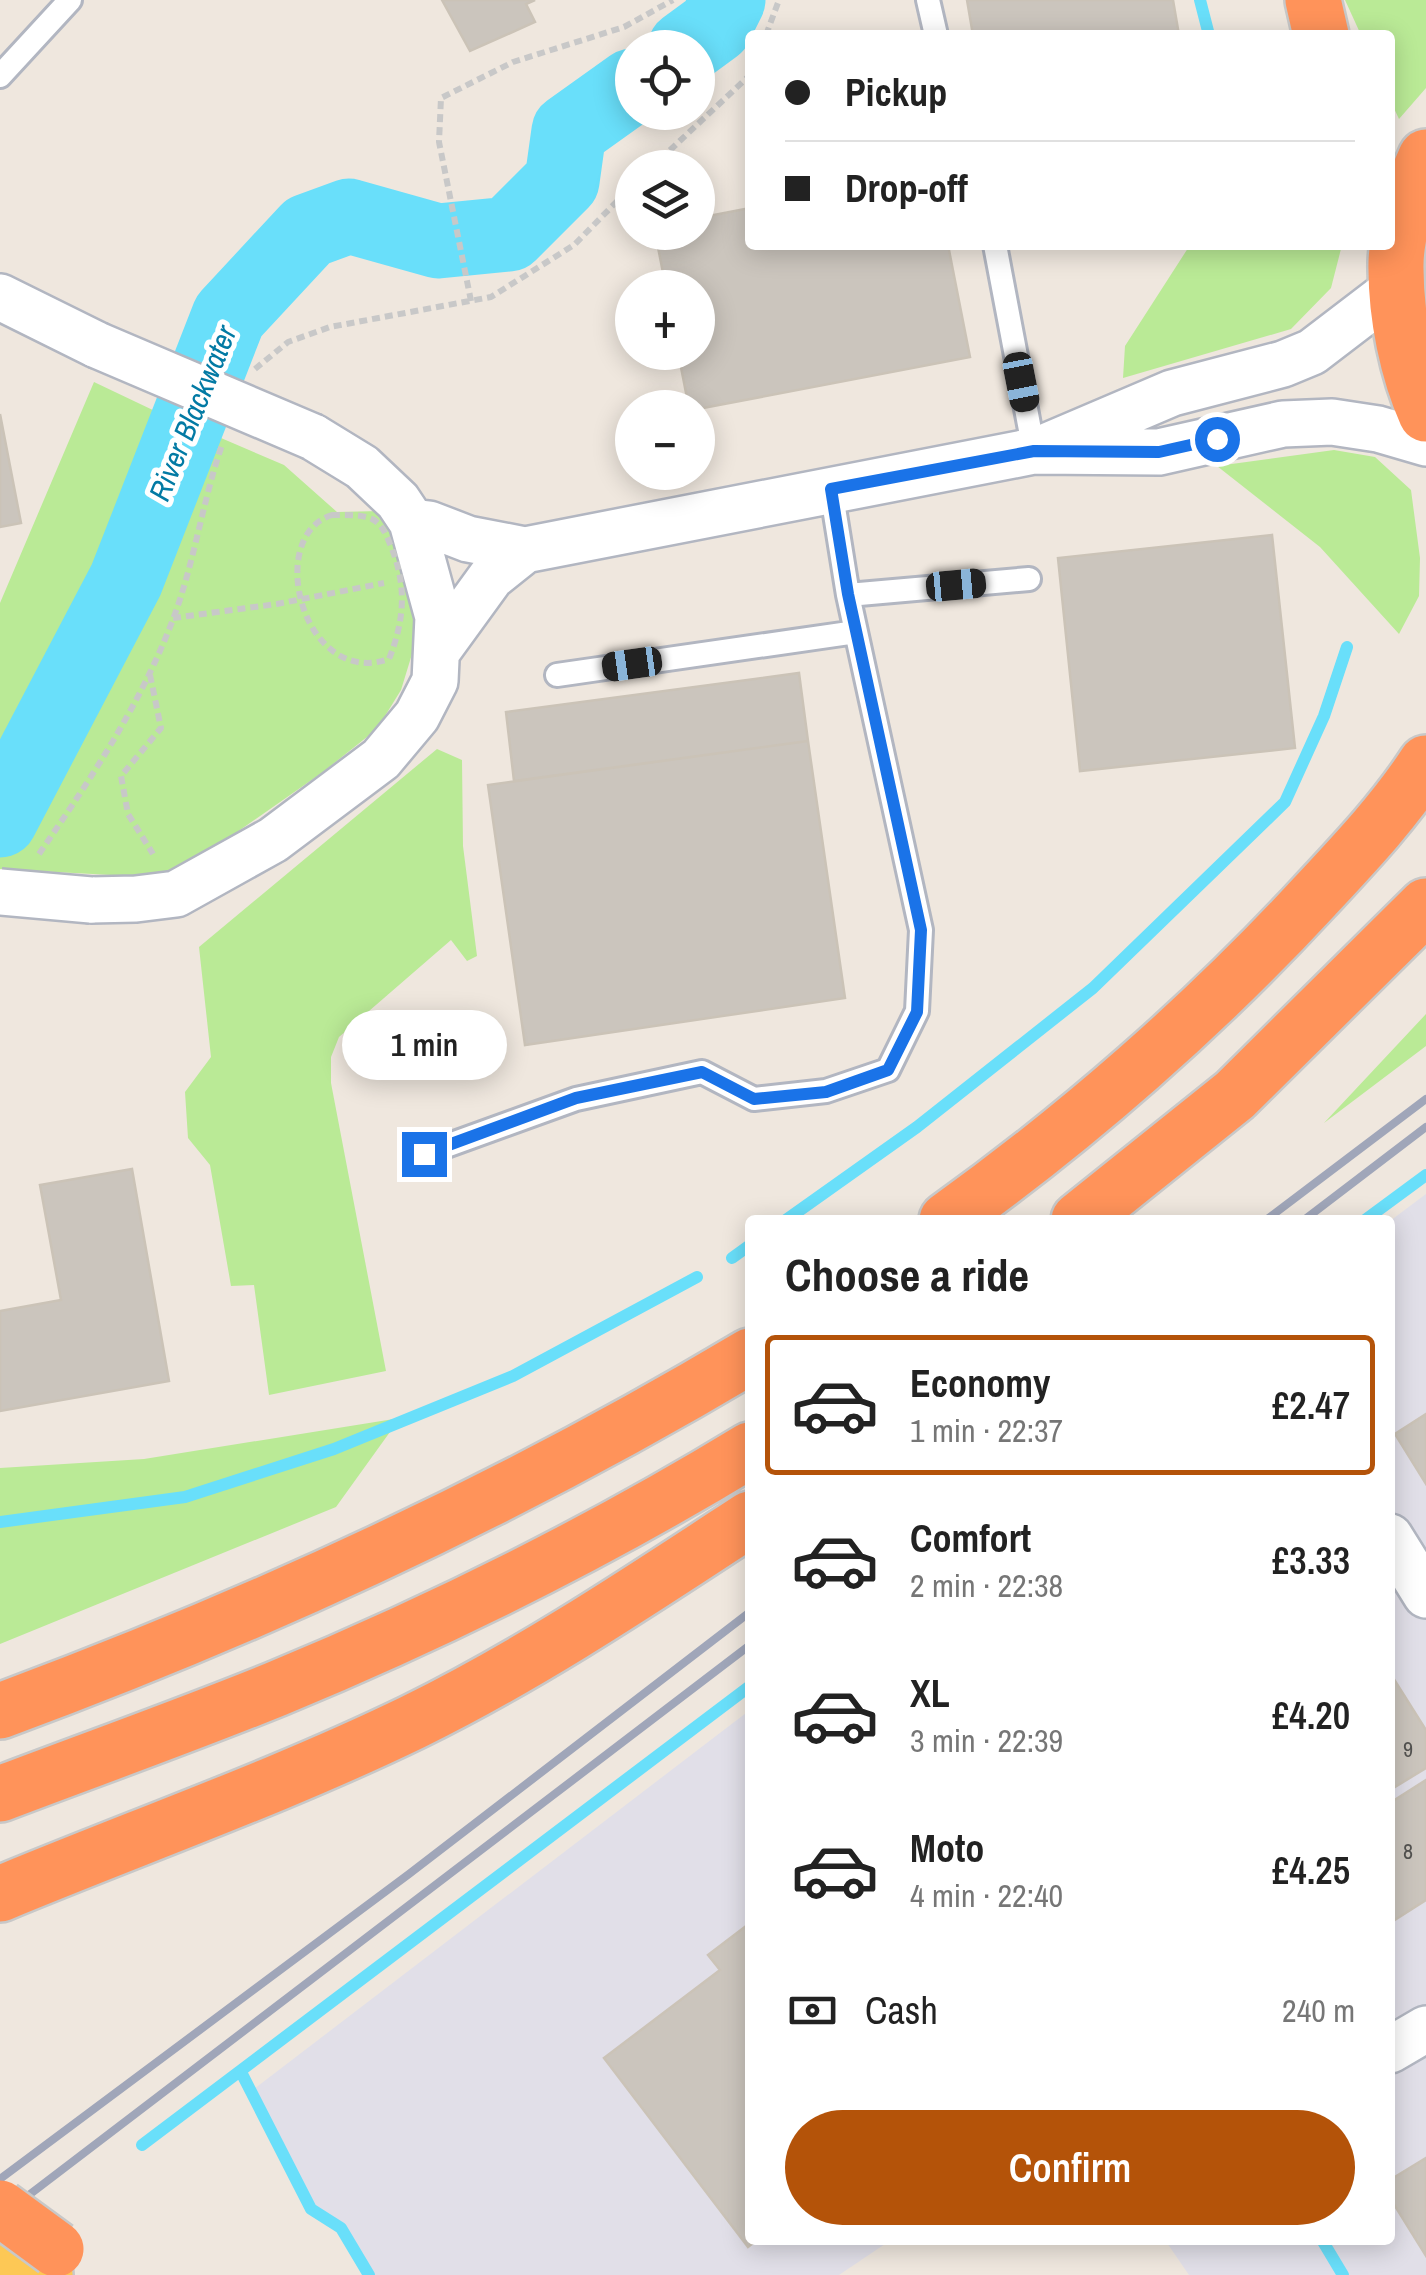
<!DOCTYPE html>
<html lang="en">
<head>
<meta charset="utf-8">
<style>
	:root { --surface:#fff; --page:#f2f2f2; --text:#222; --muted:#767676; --line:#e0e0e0; --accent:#b45309 }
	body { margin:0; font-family:"Archivo Narrow",sans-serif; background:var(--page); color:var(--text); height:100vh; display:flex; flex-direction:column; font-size:38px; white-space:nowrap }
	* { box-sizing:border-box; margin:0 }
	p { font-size:32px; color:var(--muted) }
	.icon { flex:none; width:55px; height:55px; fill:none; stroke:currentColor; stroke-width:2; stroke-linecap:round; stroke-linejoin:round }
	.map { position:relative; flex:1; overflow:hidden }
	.drawer { position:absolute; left:745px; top:1215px; width:650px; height:1030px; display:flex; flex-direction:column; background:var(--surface); border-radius:10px; box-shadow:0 5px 25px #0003 }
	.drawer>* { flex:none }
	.top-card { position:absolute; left:745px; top:30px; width:650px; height:220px; border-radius:10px; box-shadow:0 5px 25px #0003; display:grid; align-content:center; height:220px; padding:0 40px; background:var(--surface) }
	.tools { position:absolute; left:615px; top:30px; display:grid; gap:20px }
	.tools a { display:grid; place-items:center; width:100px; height:100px; border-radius:50%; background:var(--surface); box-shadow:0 5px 25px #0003; font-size:50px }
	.end { position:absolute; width:45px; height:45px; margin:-22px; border:12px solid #1a73e8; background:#fff; box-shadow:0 0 0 5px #fff }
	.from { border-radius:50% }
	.bubble { position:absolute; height:70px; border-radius:35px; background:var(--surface); box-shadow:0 5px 25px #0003; font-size:32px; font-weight:600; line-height:70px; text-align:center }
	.car { position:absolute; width:30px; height:60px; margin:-30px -15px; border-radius:12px; box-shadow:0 0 8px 2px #0007; background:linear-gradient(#222 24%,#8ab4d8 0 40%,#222 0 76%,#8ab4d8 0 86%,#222 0) }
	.top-card b { display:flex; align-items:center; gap:35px; height:95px; font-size:38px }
	.top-card b+b { border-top:2px solid var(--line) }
	.top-card i { width:25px; height:25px; background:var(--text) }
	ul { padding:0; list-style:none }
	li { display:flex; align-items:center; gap:30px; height:140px; margin:0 20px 15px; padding:0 20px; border:5px solid transparent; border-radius:10px }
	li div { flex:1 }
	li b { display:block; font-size:38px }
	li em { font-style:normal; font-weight:600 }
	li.active { border-color:var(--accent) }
	li>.icon { width:90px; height:90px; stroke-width:1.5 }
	h2 { padding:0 40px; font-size:45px; line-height:120px }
	.pay { display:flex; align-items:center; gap:25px; height:110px; padding:0 40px; font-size:38px }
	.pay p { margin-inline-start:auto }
	.action { display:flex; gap:20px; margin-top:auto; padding:20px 40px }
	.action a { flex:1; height:115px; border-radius:60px; background:var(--accent); color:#fff; font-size:40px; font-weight:600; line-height:115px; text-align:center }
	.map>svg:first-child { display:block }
</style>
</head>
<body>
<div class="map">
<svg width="1426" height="2275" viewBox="0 0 1426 2275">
	<rect width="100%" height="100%" fill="#efe7de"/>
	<path fill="#e1dfe8" d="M1426,1194v1081h-237l-24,-35h225v-1019z
		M750,1710v530h141l-52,35h-472l-11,-28 -15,-18 -15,-3 -8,-9 -54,-105 -14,-20z"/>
	<path fill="#baea96" d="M1345,0h81v88l-27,31 -9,-19v-65h-29z
		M1190,245h152l-11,43 -40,41 -168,49 2,-32z
		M94,382l84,40 -60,156 -118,229v-204z
		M193,426l91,39 53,47 43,-1 33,51 7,66 -19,62 -24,39 -54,43 -133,93 -42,12 -148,-8v-35l84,-156 64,-129z
		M1334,450l41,7 36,33 9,68 -1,38 -20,38 -79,-87 -103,-81z
		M437,749l25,11 1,86 14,110 -10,5 -16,-21 -112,97 -8,20v26l55,288 -117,24 -15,-110 -23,1 -21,-121 -22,-27 -3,-46 26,-35 -12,-110z
		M1426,1014v32l-102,77z
		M400,1418l-64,89 -336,137v-176l144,-9z"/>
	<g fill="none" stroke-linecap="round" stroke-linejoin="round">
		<path stroke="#69dffa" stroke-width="12" d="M1200,0l9,35
			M786,1220l131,-93 176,-139 192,-186 39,-86 23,-69
			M1365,1220l61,-45
			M732,1258l18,-13
			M0,1522l185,-25 149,-48 179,-73 184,-99
			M241,2072l70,137 30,19 28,47
			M142,2145l608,-459
			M1322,2240l21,35"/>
		<path stroke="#69dffa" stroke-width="75" d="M685,48l30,-22 13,-26
			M0,820l126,-240 103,-264 79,-85 41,-15 89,25 71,-7 53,-53 7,-50 63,-45"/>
	</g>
	<path fill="#cbc5bd" stroke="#cbc3b7" stroke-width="2.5" d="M442,0h93l-9,4 9,18 -65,29z
		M967,0h206l6,35h-206z
		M750,208v37h198l22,112 -272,52 -9,-1 -11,-56h20v-64h-32l-11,-56h43v-14z
		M0,414l21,109 -21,4z
		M1272,535l23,213 -215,23 -22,-213z
		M799,673l9,68 -294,40 -8,-69z
		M808,741l37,257 -320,47 -37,-260z
		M132,1169l37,212 -169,30v-100l61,-11 -21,-115z
		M1426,1414v70l-31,-50z
		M1390,1673l36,57v38l-36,22z
		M1426,1780v120l-36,23v-120z
		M750,1923v317h7l-9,7 -144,-189 116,-88 -12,-15z
		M1426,2158v98l-36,-58v-18z"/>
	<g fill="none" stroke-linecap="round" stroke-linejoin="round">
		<g stroke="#b2b6c1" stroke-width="28">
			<path id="lane" d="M928,0l8,35
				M0,76l70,-76
				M995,245l39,206
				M848,595l181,-16
				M557,675l299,-43
				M424,1154l152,-55 126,-27 52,27 72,-8 62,-21 29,-59 4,-81 -73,-335 -17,-106"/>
		</g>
		<g stroke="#b2b6c1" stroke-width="50">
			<path id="street" d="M0,297l97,48
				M1050,445l122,-52 111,-29 29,-12 85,-65
				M412,522l17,2 39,15 57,11 509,-99 125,1 124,-28 49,-2 46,7 48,14
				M438,650l53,-73 34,-27
				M91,900l45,-1 40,-5 97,-54 108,-81 36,-43 18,-35 3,-64 -26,-95 -14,-21 -36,-34 -49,-30
				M1390,1537l36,58
				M1390,2050l36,-21"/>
		</g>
		<g stroke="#c8c8c8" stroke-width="60">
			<path id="primary" d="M0,2244l45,31"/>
		</g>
		<g stroke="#c8c8c8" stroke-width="60">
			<path id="highway" d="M1313,0l8,35
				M1426,157c-15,33 -31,75 -30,112 0,47 11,102 30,145
				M947,1220c130,-93 258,-205 367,-323 40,-43 80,-85 112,-134
				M1079,1220l156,-125 191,-189
				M0,1711c260,-96 512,-213 750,-355
				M0,1794c92,-35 185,-68 276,-105 164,-68 323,-147 474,-239
				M0,1894c137,-57 279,-107 413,-172 118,-58 227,-131 337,-203"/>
		</g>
		<path stroke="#c8c8c8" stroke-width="6" stroke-dasharray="8 5" stroke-linecap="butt" d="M766,35l13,-35
			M651,168l99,-93
			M471,301l-32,-159 2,-44 72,-36 111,-35 49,-27
			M255,369l33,-27 42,-15 161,-30 83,-52 58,-59
			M332,515c13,0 28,-1 40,4 10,5 14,15 18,25 17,40 15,75 -1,115 -86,30 -125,-123 -57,-144z
			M173,618l104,-14 107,-21
			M150,675l11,53 -40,48 7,38 25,40
			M39,854c51,-74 100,-147 133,-232 22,-57 30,-119 50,-177"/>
		<use href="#lane" stroke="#fff" stroke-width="22"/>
		<use href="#street" stroke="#fff" stroke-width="45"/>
		<use href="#primary" stroke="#fdc855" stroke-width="55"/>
		<use href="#highway" stroke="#ff935a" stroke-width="55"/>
		<path stroke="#a0a6b9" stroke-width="8" d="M1266,1220l160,-121
			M1304,1220l122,-93
			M0,2179l409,-305 341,-262
			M0,2217l750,-572"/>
		<g stroke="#b2b6c1" stroke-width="50" stroke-linecap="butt">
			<path id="street-bridge" d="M97,345l216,92
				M0,892l91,8"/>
		</g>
		<g stroke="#c8c8c8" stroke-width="60" stroke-linecap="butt">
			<path id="highway-bridge" d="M0,2208l56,41"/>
		</g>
		<use href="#street-bridge" stroke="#fff" stroke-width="45"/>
		<use href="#highway-bridge" stroke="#ff935a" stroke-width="55"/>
	</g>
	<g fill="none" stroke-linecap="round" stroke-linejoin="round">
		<path stroke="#1a73e8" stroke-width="12" d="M424,1154l152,-56 126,-26 52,27 72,-7 62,-22 29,-58 4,-82 -73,-336 -17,-105 203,-38 125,1 58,-13"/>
	</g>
	<g text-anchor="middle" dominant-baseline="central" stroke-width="10" stroke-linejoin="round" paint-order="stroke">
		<g font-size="22" fill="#545351">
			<text x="1408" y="1749">9</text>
			<text x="1408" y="1851">8</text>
		</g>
		<g font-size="30" font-style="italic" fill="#027aa4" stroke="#fff">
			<text transform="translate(192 413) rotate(-68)">River Blackwater</text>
		</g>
	</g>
</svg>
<div class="tools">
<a><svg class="icon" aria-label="locate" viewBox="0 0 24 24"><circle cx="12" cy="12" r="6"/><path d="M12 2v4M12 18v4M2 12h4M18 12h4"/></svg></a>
<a><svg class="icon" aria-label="layers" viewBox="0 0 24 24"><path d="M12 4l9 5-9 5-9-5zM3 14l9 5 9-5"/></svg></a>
<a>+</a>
<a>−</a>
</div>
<i class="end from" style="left:1217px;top:439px"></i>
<i class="end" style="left:424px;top:1154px"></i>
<div class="bubble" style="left:342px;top:1010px;width:165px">1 min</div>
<i class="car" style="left:1021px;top:382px;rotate:169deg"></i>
<i class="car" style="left:956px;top:585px;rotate:85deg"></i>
<i class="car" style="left:632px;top:664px;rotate:262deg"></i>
<div class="top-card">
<b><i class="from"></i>Pickup</b>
<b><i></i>Drop-off</b>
</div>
<section class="drawer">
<h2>Choose a ride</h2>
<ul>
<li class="active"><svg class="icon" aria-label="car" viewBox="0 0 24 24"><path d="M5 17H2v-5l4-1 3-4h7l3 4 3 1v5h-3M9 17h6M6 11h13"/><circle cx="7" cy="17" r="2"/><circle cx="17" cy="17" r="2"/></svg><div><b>Economy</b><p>1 min · 22:37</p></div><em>£2.47</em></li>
<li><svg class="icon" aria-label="car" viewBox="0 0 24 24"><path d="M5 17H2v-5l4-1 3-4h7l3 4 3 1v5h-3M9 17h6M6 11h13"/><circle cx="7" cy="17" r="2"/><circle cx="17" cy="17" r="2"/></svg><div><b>Comfort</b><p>2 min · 22:38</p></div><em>£3.33</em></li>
<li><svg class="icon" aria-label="car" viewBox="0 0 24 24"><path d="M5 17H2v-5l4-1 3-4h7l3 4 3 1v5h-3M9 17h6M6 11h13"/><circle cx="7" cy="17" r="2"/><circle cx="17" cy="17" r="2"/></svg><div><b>XL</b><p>3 min · 22:39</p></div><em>£4.20</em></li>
<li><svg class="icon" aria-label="car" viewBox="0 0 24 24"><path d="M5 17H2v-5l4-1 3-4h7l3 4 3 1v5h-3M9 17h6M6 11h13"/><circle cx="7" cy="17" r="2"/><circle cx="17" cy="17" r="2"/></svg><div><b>Moto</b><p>4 min · 22:40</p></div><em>£4.25</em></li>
</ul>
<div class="pay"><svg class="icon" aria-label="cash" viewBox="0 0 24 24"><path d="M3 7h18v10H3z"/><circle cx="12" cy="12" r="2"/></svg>Cash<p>240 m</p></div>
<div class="action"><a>Confirm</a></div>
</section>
</div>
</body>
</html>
